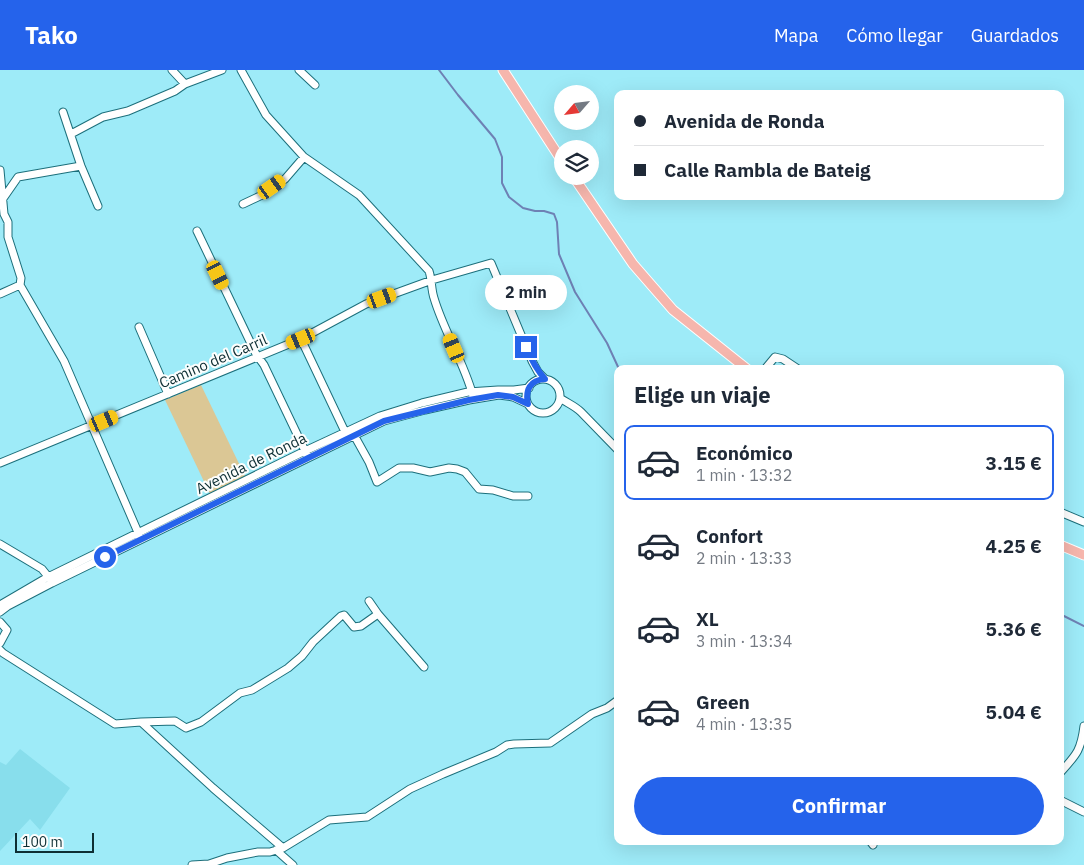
<!DOCTYPE html>
<html lang="es">
<head>
<meta charset="utf-8">
<style>
	:root { --surface:#fff; --page:#f2f2f3; --text:#1f2937; --muted:#747a83; --line:#e0e1e3; --accent:#2563eb }
	body { margin:0; font-family:"IBM Plex Sans",sans-serif; background:var(--page); color:var(--text); height:100vh; display:flex; flex-direction:column; font-size:19px; white-space:nowrap }
	* { box-sizing:border-box; margin:0 }
	p { font-size:16px; color:var(--muted) }
	.icon { flex:none; width:28px; height:28px; fill:none; stroke:currentColor; stroke-width:2; stroke-linecap:round; stroke-linejoin:round }
	.map { position:relative; flex:1; overflow:hidden }
	.sheet { position:absolute; left:614px; top:295px; width:450px; height:480px; display:flex; flex-direction:column; background:var(--surface); border-radius:10px; box-shadow:0 5px 20px #0002 }
	.sheet>* { flex:none }
	.guide { position:absolute; left:614px; top:20px; width:450px; height:110px; border-radius:10px; box-shadow:0 5px 20px #0002; display:grid; align-content:center; height:110px; padding:0 20px; background:var(--surface) }
	.needle { width:32px; rotate:242deg }
	.tools { position:absolute; left:554px; top:15px; display:grid; gap:10px }
	.tools a { display:grid; place-items:center; width:45px; height:45px; border-radius:50%; background:var(--surface); box-shadow:0 5px 20px #0002; font-size:25px }
	.scale { position:absolute; left:15px; bottom:12px; width:79px; box-sizing:border-box; padding-left:5px; border:2px solid #0e2f34; border-top:0; font-size:14px; line-height:18px; white-space:nowrap; color:#0e2f34; -webkit-text-stroke:4px #fdfefd; paint-order:stroke }
	.end { position:absolute; width:22px; height:22px; margin:-11px; border:6px solid #2563eb; background:#fff; box-shadow:0 0 0 2px #fff }
	.from { border-radius:50% }
	.bubble { position:absolute; height:35px; border-radius:18px; background:var(--surface); box-shadow:0 5px 20px #0002; font-size:16px; font-weight:700; line-height:35px; text-align:center }
	.car { position:absolute; width:15px; height:30px; margin:-15px -8px; border-radius:6px; box-shadow:0 0 4px 1px #0007; background:linear-gradient(#f5c518 24%,#345 0 40%,#f5c518 0 76%,#345 0 86%,#f5c518 0) }
	.guide b { display:flex; align-items:center; gap:18px; height:48px; font-size:19px }
	.guide b+b { border-top:1px solid var(--line) }
	.guide i { width:12px; height:12px; background:var(--text) }
	ul { padding:0; list-style:none }
	li { display:flex; align-items:center; gap:15px; height:75px; margin:0 10px 8px; padding:0 10px; border:2px solid transparent; border-radius:10px }
	li div { flex:1 }
	li b { display:block; font-size:19px }
	li em { font-style:normal; font-weight:700 }
	li.current { border-color:var(--accent) }
	li>.icon { width:45px; height:45px; stroke-width:1.5 }
	h2 { padding:0 20px; font-size:22px; line-height:60px }
	.cta { display:flex; gap:10px; margin-top:auto; padding:10px 20px }
	.cta a { flex:1; height:58px; border-radius:30px; background:var(--accent); color:#fff; font-size:20px; font-weight:700; line-height:58px; text-align:center }
	header { display:flex; align-items:center; gap:30px; box-sizing:border-box; height:70px; padding:0 25px; background:var(--accent); color:#fff }
	header strong { font-size:24px }
	nav { display:flex; gap:28px; margin-inline-start:auto; font-size:18px }
	.map>svg:first-child { display:block }
</style>
</head>
<body>
<header>
<strong>Tako</strong>
<nav><a>Mapa</a><a>Cómo llegar</a><a>Guardados</a></nav>
</header>
<div class="map">
<svg width="1084" height="795" viewBox="0 0 1084 795">
	<rect width="100%" height="100%" fill="#9eebf8"/>
	<path fill="#88deec" d="M20,679l50,39 -30,42 -10,-11 -30,32v-89l6,3z"/>
	<path fill="#dbc795" d="M201,315l44,91 -35,18 -45,-94z"/>
	<g fill="none" stroke-linecap="round" stroke-linejoin="round">
		<path stroke="#6e81b4" stroke-width="2" d="M439,0l19,25 37,44 7,18v26l7,14 14,11 12,3h9l10,3 3,8 2,32 16,38 32,51 12,26
			M1060,544l24,12"/>
		<g stroke="#1c6f7b" stroke-width="9">
			<path id="minor" d="M172,0l13,14
				M241,0l25,45 38,42 55,38 70,76c3,9 2,18 5,27 10,34 30,64 39,98
				M299,0l16,15
				M63,42l18,54 17,40
				M71,64l32,-17 25,-6 47,-20 10,-7 37,-14
				M0,100l4,44 4,8v15l13,41 -1,7 44,76 76,176
				M2,130l16,-23 63,-11
				M243,134l17,-8 25,-17 19,-22
				M197,161l59,123 8,11 43,90
				M0,224l20,-9
				M139,257l29,67
				M301,269l46,97
				M765,299l10,-12 8,2 15,10
				M526 326a17 17 0 1 1 34 0a17 17 0 1 1-34 0Z
				M560,328c7,5 15,8 21,14l37,38
				M354,365l15,27 8,20 22,-14h14l17,4 19,-4 8,1 8,3 14,17 14,1 20,6h15
				M0,393l301,-124 65,-35 66,-24 59,-17 41,98 6,11 7,7
				M1060,442l24,10
				M0,474l42,25 8,10
				M0,535l48,-28 257,-126 75,-35 42,-13 46,-11 30,-2h16l15,-2
				M0,542l8,-6 44,-23 332,-162 41,-11 44,-10 30,-5 14,2 15,7
				M378,544l46,53
				M0,552l7,8 -7,13
				M0,580l3,3 112,71 26,-2 72,66 70,60
				M141,652l34,-1 11,7 15,-6 39,-29 12,-3 36,-22 14,-12 11,-14 28,-26 3,-1 10,12 7,-1 17,-12 -9,-13
				M1060,703c16,-18 21,-22 24,-47
				M1060,730l24,12
				M870,771l3,4
				M276,780l17,15
				M192,795l17,-1 18,-6 31,-6h12l13,-4 46,-28 38,-3 43,-28 33,-15 53,-22 11,-7 7,-1 36,-1 42,-29 15,-6 11,-8"/>
		</g>
		<g stroke="#fff" stroke-width="11">
			<path id="major" d="M503,0l59,91
				M573,106l60,88 40,46 74,59
				M1060,475l24,10"/>
		</g>
		<use href="#minor" stroke="#fff" stroke-width="7"/>
		<use href="#major" stroke="#f6b6ad" stroke-width="9"/>
	</g>
	<g fill="none" stroke-linecap="round" stroke-linejoin="round">
		<path stroke="#2563eb" stroke-width="6" d="M105,487l279,-136 85,-21 29,-5 15,2 15,7c-3,-14 2,-24 17,-25 -9,-10 -14,-20 -19,-32"/>
	</g>
	<g text-anchor="middle" dominant-baseline="central" stroke-width="4" stroke-linejoin="round" paint-order="stroke">
		<g font-size="15" fill="#0e2f34" stroke="#fdfefd">
			<text transform="translate(213 291) rotate(-23)">Camino del Carril</text>
			<text transform="translate(251 393) rotate(-26)">Avenida de Ronda</text>
		</g>
	</g>
</svg>
<div class="tools">
<a><svg class="needle" viewBox="-14 -14 28 28"><path d="M0-13l5 13h-10z" fill="#e53935"/><path d="M0 13l5-13h-10z" fill="#747a83"/></svg></a>
<a><svg class="icon" aria-label="layers" viewBox="0 0 24 24"><path d="M12 4l9 5-9 5-9-5zM3 14l9 5 9-5"/></svg></a>
</div>
<div class="scale">100 m</div>
<i class="end from" style="left:105px;top:487px"></i>
<i class="end" style="left:526px;top:277px"></i>
<div class="bubble" style="left:485px;top:205px;width:82px">2 min</div>
<i class="car" style="left:272px;top:117px;rotate:55deg"></i>
<i class="car" style="left:218px;top:205px;rotate:154deg"></i>
<i class="car" style="left:382px;top:228px;rotate:70deg"></i>
<i class="car" style="left:301px;top:269px;rotate:248deg"></i>
<i class="car" style="left:454px;top:278px;rotate:337deg"></i>
<i class="car" style="left:104px;top:351px;rotate:67deg"></i>
<div class="guide">
<b><i class="from"></i>Avenida de Ronda</b>
<b><i></i>Calle Rambla de Bateig</b>
</div>
<section class="sheet">
<h2>Elige un viaje</h2>
<ul>
<li class="current"><svg class="icon" aria-label="car" viewBox="0 0 24 24"><path d="M5 17H2v-5l4-1 3-4h7l3 4 3 1v5h-3M9 17h6M6 11h13"/><circle cx="7" cy="17" r="2"/><circle cx="17" cy="17" r="2"/></svg><div><b>Económico</b><p>1 min · 13:32</p></div><em>3.15 €</em></li>
<li><svg class="icon" aria-label="car" viewBox="0 0 24 24"><path d="M5 17H2v-5l4-1 3-4h7l3 4 3 1v5h-3M9 17h6M6 11h13"/><circle cx="7" cy="17" r="2"/><circle cx="17" cy="17" r="2"/></svg><div><b>Confort</b><p>2 min · 13:33</p></div><em>4.25 €</em></li>
<li><svg class="icon" aria-label="car" viewBox="0 0 24 24"><path d="M5 17H2v-5l4-1 3-4h7l3 4 3 1v5h-3M9 17h6M6 11h13"/><circle cx="7" cy="17" r="2"/><circle cx="17" cy="17" r="2"/></svg><div><b>XL</b><p>3 min · 13:34</p></div><em>5.36 €</em></li>
<li><svg class="icon" aria-label="car" viewBox="0 0 24 24"><path d="M5 17H2v-5l4-1 3-4h7l3 4 3 1v5h-3M9 17h6M6 11h13"/><circle cx="7" cy="17" r="2"/><circle cx="17" cy="17" r="2"/></svg><div><b>Green</b><p>4 min · 13:35</p></div><em>5.04 €</em></li>
</ul>
<div class="cta"><a>Confirmar</a></div>
</section>
</div>
</body>
</html>
